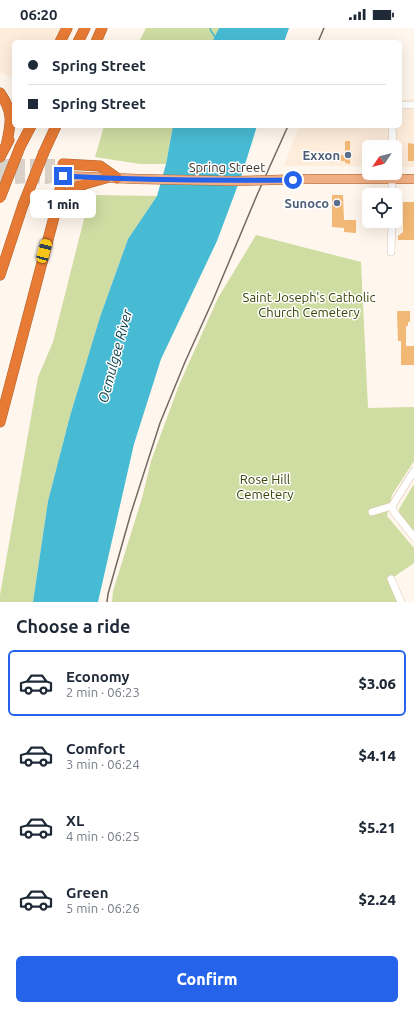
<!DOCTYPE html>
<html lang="en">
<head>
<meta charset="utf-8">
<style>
	:root { --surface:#fff; --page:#f2f2f3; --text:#1f2937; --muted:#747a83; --line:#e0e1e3; --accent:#2563eb }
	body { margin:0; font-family:Ubuntu,sans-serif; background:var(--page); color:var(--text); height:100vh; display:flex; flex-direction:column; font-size:15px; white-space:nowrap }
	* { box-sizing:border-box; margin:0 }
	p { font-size:13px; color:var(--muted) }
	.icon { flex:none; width:22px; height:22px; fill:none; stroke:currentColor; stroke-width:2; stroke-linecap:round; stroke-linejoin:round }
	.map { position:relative; height:574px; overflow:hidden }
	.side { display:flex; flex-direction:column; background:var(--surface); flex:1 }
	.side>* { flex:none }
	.banner { position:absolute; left:12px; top:12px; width:390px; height:88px; border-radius:6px; box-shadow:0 4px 16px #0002; display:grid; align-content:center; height:88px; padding:0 16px; background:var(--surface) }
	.needle { width:26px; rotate:235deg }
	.tools { position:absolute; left:362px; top:112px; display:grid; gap:8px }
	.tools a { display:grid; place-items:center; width:40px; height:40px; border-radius:6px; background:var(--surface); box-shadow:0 4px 16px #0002; font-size:20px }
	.end { position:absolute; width:18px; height:18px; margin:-9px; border:5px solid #2563eb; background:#fff; box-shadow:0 0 0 2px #fff }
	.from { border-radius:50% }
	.bubble { position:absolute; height:28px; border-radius:6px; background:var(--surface); box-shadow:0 4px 16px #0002; font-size:13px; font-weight:800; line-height:28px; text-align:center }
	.car { position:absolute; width:12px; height:24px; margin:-12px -6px; border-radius:5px; box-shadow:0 0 3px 1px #0007; background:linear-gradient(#f5c518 24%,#345 0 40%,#f5c518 0 76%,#345 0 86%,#f5c518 0) }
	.banner b { display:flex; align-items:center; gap:14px; height:38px; font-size:15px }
	.banner b+b { border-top:1px solid var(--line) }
	.banner i { width:10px; height:10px; background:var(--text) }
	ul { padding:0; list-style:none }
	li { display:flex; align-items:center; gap:12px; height:66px; margin:0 8px 6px; padding:0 8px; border:2px solid transparent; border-radius:6px }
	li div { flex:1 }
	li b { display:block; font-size:15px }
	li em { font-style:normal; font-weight:800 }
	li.active { border-color:var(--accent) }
	li>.icon { width:36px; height:36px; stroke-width:1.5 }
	h2 { padding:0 16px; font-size:18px; line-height:48px }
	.button { display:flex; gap:8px; margin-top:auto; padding:8px 16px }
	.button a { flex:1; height:46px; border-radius:6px; background:var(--accent); color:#fff; font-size:16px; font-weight:800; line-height:46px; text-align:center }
	.status { display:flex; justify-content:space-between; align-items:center; height:28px; padding:0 20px; background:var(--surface); direction:ltr }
	.status svg { height:11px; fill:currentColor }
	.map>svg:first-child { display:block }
</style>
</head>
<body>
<div class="status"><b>06:20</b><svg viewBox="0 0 49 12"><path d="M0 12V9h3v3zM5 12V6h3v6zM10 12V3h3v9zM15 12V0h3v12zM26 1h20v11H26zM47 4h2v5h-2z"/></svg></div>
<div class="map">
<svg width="414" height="574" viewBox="0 0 414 574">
	<rect width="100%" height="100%" fill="#fff6ed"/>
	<path fill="#feeddb" d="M0,0h75l-8,14h-53v36l-14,-5z
		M414,71v68h-19v-20h-26v19h-85l15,-40h101v-26z"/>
	<path fill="#cfdca2" d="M146,0h73l-7,14h-73z
		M104,98h69l-7,38h-26l-45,-7z
		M95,167l62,1 -29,43 -28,78 -30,99 -22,85 -15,101h-33v-7l38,-218 15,-35 31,-123z
		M256,207l105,27 7,146 46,-1v54l-22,34 -5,21 27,32v15l-23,16 7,23h-286l1,-11 29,-93 9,-37 28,-76 39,-87z
		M414,456v47l-15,-18v-4z"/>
	<path fill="#47bbd3" d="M219,0h70l-5,14h-72z
		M173,98h84l-15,48 -25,67 -56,118 -27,85 -36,158h-65l15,-101 22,-85 30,-99 28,-78 29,-43 9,-32z"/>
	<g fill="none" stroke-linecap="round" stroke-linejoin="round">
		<path stroke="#47bbd3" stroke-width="1.5" d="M210,0l1,3 5,7"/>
	</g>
	<path fill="#f2b875" d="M345,113h5v23l-5,-1v-2h-9v-6h9z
		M408,115l6,1v17h-6z
		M332,167h11l1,25h12v13l-12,-1v-4l-12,-1z
		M403,174h11v38h-16v-4l5,-4z
		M397,283h13v11h-2v4h-2v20h8v19h-13v-24h-3z"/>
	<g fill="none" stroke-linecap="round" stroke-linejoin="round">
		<path stroke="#d9d0c7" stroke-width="10" stroke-dasharray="10 5" stroke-linecap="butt" d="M0,136h63
			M0,144l46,-1 9,3
			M0,152l27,-2 20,1 8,-2"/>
		<g stroke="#d9c4ad" stroke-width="8">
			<path id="minor" d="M400,77h14
				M392,98l1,21
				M392,167v-22
				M391,224l1,-31
				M414,443l-22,35 2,6 20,25
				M372,484l20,-6
				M391,551l10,23"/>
		</g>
		<g stroke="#ad6332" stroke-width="10">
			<path id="major" d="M63,148l75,3
				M307,151h107"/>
		</g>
		<g stroke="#ad6332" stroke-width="11">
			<path id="highway" d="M60,14l7,-14
				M78,14l7,-14
				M96,14l6,-14
				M0,65c14,20 11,30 6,53
				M20,119l11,-21
				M44,124l12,-26
				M0,129l9,-17
				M63,136l37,2 17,12
				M59,180c12,-23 22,-23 47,-30
				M0,247l23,-70
				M0,394l54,-205 9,-41"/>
		</g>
		<use href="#minor" stroke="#fff" stroke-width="7"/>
		<use href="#major" stroke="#f1af85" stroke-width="9"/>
		<use href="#highway" stroke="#e77a34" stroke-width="10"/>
		<path stroke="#726a60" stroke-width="1.5" d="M318,14l6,-14
			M107,574l1,-8 23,-81 29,-90 25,-61 28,-62 44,-105 31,-69"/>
		<g stroke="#ad6332" stroke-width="10" stroke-linecap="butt">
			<path id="major-bridge" d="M138,151l96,2 73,-2"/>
		</g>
		<g stroke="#ad6332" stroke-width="11" stroke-linecap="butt">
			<path id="highway-bridge" d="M0,170l20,-51
				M23,177l21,-53"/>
		</g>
		<use href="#major-bridge" stroke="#f1af85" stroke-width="9"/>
		<use href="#highway-bridge" stroke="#e77a34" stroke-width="10"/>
	</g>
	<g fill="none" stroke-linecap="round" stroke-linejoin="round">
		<path stroke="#2563eb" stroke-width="5" d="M63,148c76,4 153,5 230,4"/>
	</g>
	<g fill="#5c6f8a" stroke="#fff" stroke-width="1.5">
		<circle cx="348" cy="127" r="4"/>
		<circle cx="337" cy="175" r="4"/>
	</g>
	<g text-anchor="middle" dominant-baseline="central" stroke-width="3" stroke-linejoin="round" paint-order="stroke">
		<g font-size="13" font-weight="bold" fill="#4e5e75" stroke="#fff" text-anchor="end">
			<text x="340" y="127">Exxon</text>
			<text x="329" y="175">Sunoco</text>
		</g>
		<g font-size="13" fill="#40382e" stroke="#fff">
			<text x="227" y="139">Spring Street</text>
		</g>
		<g font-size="13" fill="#3a4303" stroke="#fff">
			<text x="309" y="269">Saint Joseph's Catholic<tspan x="309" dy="15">Church Cemetery</tspan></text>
			<text x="265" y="451">Rose Hill<tspan x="265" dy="15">Cemetery</tspan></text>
		</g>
		<g font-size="14" font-style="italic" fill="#013943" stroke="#fff">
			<text transform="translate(115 328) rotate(-75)">Ocmulgee River</text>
		</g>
	</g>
</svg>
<div class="tools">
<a><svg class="needle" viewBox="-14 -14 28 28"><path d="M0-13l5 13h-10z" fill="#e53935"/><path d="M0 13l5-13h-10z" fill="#747a83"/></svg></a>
<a><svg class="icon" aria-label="locate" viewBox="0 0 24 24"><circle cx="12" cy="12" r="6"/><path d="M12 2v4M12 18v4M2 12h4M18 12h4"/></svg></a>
</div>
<i class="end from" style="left:293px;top:152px"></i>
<i class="end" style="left:63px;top:148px"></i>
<div class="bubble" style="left:30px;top:162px;width:66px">1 min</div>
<i class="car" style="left:44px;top:223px;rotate:15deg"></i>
<div class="banner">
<b><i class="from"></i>Spring Street</b>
<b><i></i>Spring Street</b>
</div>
</div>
<section class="side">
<h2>Choose a ride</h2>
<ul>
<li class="active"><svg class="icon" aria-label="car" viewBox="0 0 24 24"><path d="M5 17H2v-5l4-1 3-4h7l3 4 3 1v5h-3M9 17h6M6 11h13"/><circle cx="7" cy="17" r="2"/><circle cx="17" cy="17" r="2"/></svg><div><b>Economy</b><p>2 min · 06:23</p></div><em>$3.06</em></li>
<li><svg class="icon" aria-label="car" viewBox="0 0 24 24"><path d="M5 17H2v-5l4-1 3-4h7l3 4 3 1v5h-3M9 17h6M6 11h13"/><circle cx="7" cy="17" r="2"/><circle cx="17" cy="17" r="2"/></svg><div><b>Comfort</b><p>3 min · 06:24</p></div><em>$4.14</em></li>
<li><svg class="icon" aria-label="car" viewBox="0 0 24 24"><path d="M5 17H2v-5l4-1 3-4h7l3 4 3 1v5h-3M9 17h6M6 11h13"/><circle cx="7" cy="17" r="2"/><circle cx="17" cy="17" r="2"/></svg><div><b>XL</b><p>4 min · 06:25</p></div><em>$5.21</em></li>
<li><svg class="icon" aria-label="car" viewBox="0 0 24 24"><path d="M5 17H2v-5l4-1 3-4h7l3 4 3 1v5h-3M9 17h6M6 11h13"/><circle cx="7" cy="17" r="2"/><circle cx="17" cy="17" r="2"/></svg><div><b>Green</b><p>5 min · 06:26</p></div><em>$2.24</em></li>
</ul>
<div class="button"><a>Confirm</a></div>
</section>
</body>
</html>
